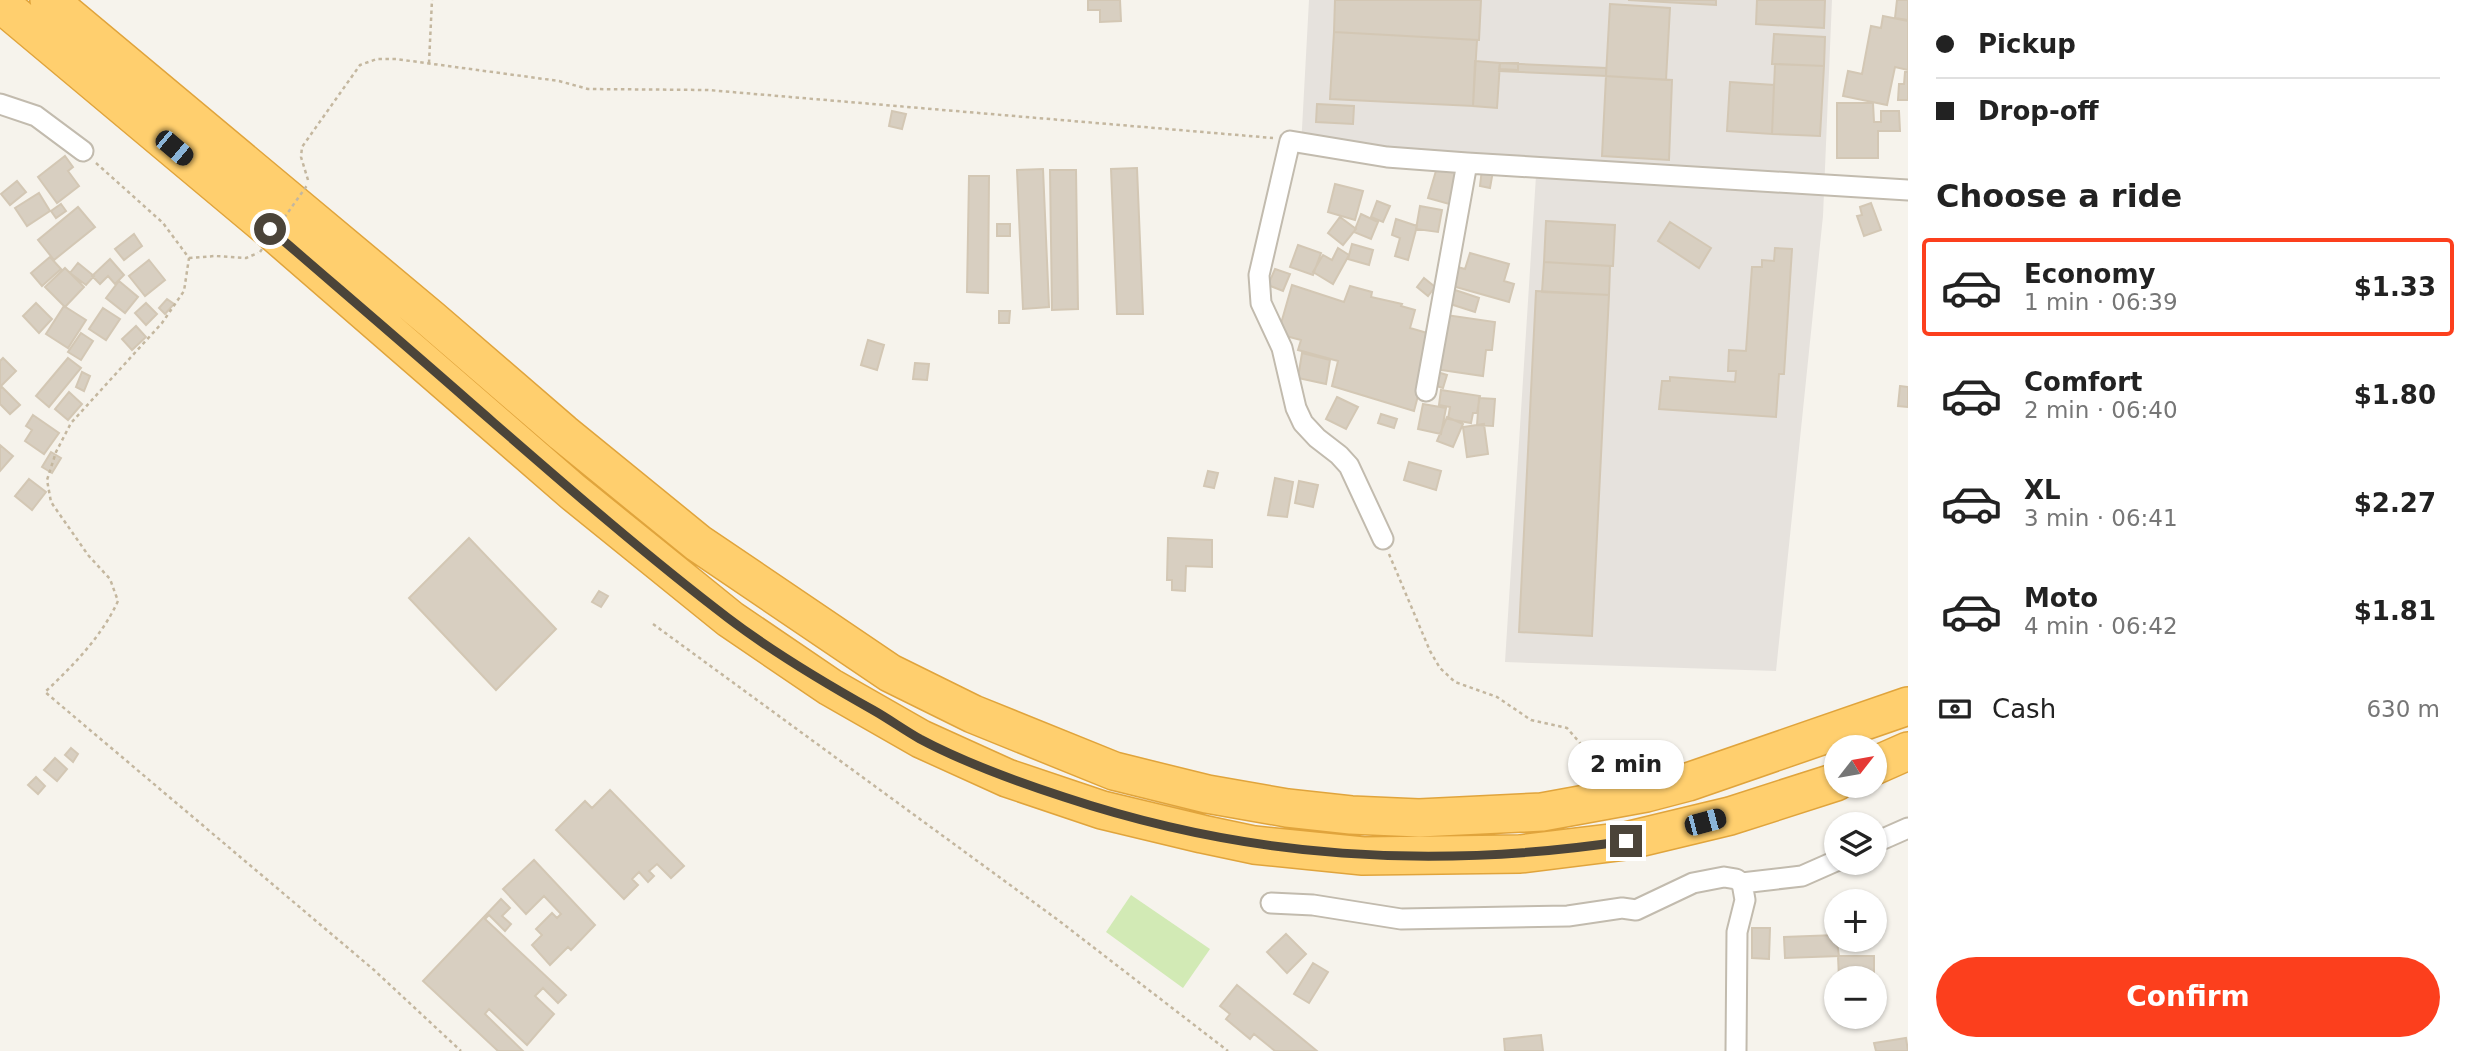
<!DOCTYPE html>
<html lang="en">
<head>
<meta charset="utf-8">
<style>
	:root { --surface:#fff; --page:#f2f2f2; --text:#222; --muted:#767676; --line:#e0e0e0; --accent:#fc3f1d }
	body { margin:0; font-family:"DejaVu Sans",sans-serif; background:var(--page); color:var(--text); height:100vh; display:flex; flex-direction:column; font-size:26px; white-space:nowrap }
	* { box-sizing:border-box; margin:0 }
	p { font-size:23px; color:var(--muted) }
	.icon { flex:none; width:38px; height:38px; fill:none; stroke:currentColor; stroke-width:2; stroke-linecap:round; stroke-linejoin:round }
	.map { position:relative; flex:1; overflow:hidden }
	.panel { display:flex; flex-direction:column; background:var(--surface); width:560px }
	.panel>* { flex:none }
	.banner { display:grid; align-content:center; height:154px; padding:0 28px; background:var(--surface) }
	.needle { width:46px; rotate:59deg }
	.fabs { position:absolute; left:1824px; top:735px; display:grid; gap:14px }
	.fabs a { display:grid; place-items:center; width:63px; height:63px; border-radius:50%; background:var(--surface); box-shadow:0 2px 5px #0004; font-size:35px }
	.end { position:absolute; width:32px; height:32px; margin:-16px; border:9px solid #4b4439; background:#fff; box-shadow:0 0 0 4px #fff }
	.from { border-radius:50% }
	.bubble { position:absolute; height:49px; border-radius:24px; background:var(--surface); box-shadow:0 2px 5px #0004; font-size:23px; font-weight:600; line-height:49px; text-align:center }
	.car { position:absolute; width:21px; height:42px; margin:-21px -10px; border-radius:9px; box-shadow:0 0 5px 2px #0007; background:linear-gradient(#222 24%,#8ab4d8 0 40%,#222 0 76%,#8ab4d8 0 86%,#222 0) }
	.banner b { display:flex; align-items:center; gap:24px; height:66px; font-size:26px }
	.banner b+b { border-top:2px solid var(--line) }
	.banner i { width:18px; height:18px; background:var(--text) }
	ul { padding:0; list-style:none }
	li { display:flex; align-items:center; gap:21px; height:98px; margin:0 14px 10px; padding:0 14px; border:4px solid transparent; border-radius:7px }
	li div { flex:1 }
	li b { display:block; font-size:26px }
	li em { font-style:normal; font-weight:600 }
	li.current { border-color:var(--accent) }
	li>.icon { width:63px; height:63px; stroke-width:1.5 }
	h2 { padding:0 28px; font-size:32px; line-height:84px }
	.pay { display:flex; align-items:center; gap:18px; height:77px; padding:0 28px; font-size:26px }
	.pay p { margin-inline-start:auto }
	.action { display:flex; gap:14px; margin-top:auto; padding:14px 28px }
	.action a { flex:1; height:80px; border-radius:42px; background:var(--accent); color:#fff; font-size:28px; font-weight:600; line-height:80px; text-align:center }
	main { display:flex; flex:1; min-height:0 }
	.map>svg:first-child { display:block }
</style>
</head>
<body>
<main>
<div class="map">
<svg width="1908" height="1051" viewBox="0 0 1908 1051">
	<rect width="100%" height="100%" fill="#f6f3ec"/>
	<path fill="#e6e2dd" d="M1309,0h523l-9,216 -47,455 -271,-9 32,-502 -236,-13z"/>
	<path fill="#d2eab5" d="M1131,895l79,54 -27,39 -77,-56z"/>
	<path fill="#d8cfc1" stroke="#d3c7b4" stroke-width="2" d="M1088,0h32l1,21 -21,1v-12h-12z
		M1335,0h146l-2,40 -145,-8z
		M1628,0h88v5z
		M1757,0h68l-1,28 -68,-4z
		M1897,0h11v20l-13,-2z
		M1610,4l60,4 -4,72 -60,-4z
		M1883,16l25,5v49l-13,-3 -8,38 -44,-9 5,-25 14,3 9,-48 10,2z
		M1334,32l143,8 -4,66 -143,-7z
		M1774,34l51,3 -1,29 -52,-2z
		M1475,61l25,2 -3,45 -24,-2z
		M1500,63h18v7l-19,-1z
		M1500,63l106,5v8l-107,-5z
		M1775,64l49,2 -4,70 -48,-2z
		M1905,72h3v28h-10l1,-16h5z
		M1606,76l66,4 -3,80 -67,-4z
		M1730,82l44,3 -2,49 -45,-3z
		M1837,103h36l1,19h7v-11h18l1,20h-22v27h-41z
		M1317,104l37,2 -1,18 -37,-2z
		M892,111l14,3 -4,15 -13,-3z
		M65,156l8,11 -5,4 11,15 -22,17 -19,-26z
		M1438,164l24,6 -9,35 -25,-7z
		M1137,168l6,146h-26l-6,-145z
		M1043,169l6,138 -26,2 -6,-139z
		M1482,169l11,2 -3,17 -10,-2z
		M1050,170h26l2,139 -26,1z
		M969,176h20l-1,117 -21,-1z
		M17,181l9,11 -16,13 -9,-11z
		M1335,184l28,7 -8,29 -27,-8z
		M39,193l11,18 -23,15 -12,-18z
		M1377,201l13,5 -7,16 -12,-5z
		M1871,203l10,27 -17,6 -7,-20 5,-1 -2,-8z
		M61,204l5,7 -10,7 -5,-7z
		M1420,206l22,4 -4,22 -22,-3z
		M78,207l17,20 -41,33 -16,-20z
		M1361,214l17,8 -7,17 -17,-7z
		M1340,217l16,12 -13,16 -15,-12z
		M1396,219l21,7 -9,34 -13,-4 5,-18 -8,-3z
		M1546,221l69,4 -2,41 -69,-4z
		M1670,222l41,26 -12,20 -41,-27z
		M997,224h13v12h-13z
		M134,234l8,12 -18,14 -9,-11z
		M1352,244l21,6 -4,15 -21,-6z
		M1298,245l23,8 -8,22 -23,-8z
		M1338,248l11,7 -16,29 -20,-12 10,-17 9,5z
		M1775,248l17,1 -8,125h-5l-3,43 -117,-8 3,-28h8v-4l65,5 1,-11h-8l1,-21 17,1 6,-84h10v-7l12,1z
		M1470,253l39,11 -5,17 10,3 -5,18 -60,-17 5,-19 11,3z
		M50,257l11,12 -19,17 -11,-13z
		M110,259l14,16 -9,9 -7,-8 -8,8 -8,-8z
		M149,260l16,20 -20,16 -16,-20z
		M1544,262l66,4 -1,29 -67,-3z
		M78,263l16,13 -8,9 -16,-12z
		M65,268l19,19 -19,20 -20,-20z
		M1275,269l15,5 -7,17 -15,-6z
		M1424,278l11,9 -7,9 -11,-9z
		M119,281l19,16 -13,16 -19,-15z
		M1292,285l52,17 6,-16 22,6 -1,5 31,7 -1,2 14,4 -5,18 24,7 -20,76 -82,-25 6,-25 -40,-11 3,-10 -23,-6z
		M1449,288l30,10 -4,14 -31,-10z
		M1536,291l73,4 -17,341 -73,-4z
		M167,299l7,5 -9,10 -6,-6z
		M36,303l16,16 -13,14 -16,-17z
		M146,303l11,11 -11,11 -11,-12z
		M64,306l22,14 -18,28 -22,-14z
		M103,308l17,11 -14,21 -17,-11z
		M999,311h11l-1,12h-10z
		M1446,315l49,7 -3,28h-6l-3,26 -49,-7z
		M136,326l10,11 -14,13 -10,-11z
		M81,333l12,8 -12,19 -13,-8z
		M868,340l16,5 -7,25 -16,-5z
		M1302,353l28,7 -4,24 -28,-6z
		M3,358l13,13 -16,16v-26z
		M68,358l13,10 -32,39 -13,-11z
		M915,363l14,1 -2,16 -14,-1z
		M1434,371l13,4 -4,13 -13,-4z
		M82,372l8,4 -6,15 -8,-4z
		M1900,386l8,1v20l-10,-1z
		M2,387l18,18 -10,9 -10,-10v-15z
		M1441,390l39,6 -3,17h-4l-2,10 -23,-4 2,-12 -11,-2z
		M69,392l13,12 -14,16 -13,-11z
		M1337,397l21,10 -12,22 -20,-10z
		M1479,398l16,1 -2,27 -16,-1z
		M1423,404l23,4 -5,26 -23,-5z
		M1381,414l16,5 -3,9 -16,-5z
		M33,415l26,18 -15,21 -19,-13 7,-11 -6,-4z
		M1447,417l16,7 -10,23 -16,-6z
		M1484,424l4,30 -21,3 -4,-30z
		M0,445l13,11 -13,15z
		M51,452l10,6 -9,15 -10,-6z
		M1409,462l32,9 -5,19 -32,-10z
		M1208,471l10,2 -4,15 -10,-2z
		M1275,478l18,4 -6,35 -19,-2z
		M29,479l17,13 -14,18 -17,-14z
		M1299,481l19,4 -5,22 -18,-4z
		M469,538l87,91 -60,61 -87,-92z
		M1168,538l44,2v27l-26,-1 -1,25 -13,-1v-10h-5z
		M599,591l9,5 -7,11 -9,-5z
		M71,748l7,6 -5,8 -8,-7z
		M55,758l12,11 -10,12 -13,-11z
		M36,777l9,9 -7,8 -10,-9z
		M610,790l74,76 -13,12 -14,-14 -8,7 5,5 -6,6 -9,-10 -7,7 6,6 -14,14 -68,-69 29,-29 7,7z
		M534,860l61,65 -24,25 -3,-3 -18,18 -18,-20 10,-10 -6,-6 16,-16 5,5 4,-4 -17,-18 -18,18 -23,-25z
		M501,899l9,9 -8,8 9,8 -6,7 -16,-16 -4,4 81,76 -8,8 -15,-15 -8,8 19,18 -27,31 -38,-36 -4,5 38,37h-25l-75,-70z
		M1752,928h18l-1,31 -17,-1z
		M1286,934l20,20 -19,19 -20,-21z
		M1836,935l3,21 -54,2 -1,-21z
		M1838,956h36v22h-35z
		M1313,963l15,9 -19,31 -15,-9z
		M1237,985l80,66h-42l-21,-17 -4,5 -24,-20 4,-5 -10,-8z
		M1541,1035l2,16h-38l-1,-12z
		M1906,1038l2,13h-32l-2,-8z"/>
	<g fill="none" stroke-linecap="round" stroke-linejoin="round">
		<g stroke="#c2bbae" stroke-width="23">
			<path id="minor" d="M0,104l36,12 47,35
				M1426,391l41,-228
				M1383,539l-34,-73 -10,-11 -22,-17 -14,-15 -7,-15 -14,-60 -21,-45 -2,-28 31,-134 97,16 80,6 441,27
				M1874,843l34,-15
				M1742,883l60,-7 34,-15
				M1271,903l42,2 88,14 167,-3 54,-8 14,2 57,-27 31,-6 12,2 6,4 3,17 -8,32 -1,119"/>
		</g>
		<g stroke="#e0a43c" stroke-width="40">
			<path id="motorway" d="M49,0l382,319 132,114 135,110 192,130 83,41 141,57 93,23 80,14 64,7 68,3 123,-6 104,-19 42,-11 220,-76
				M0,3l270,226 303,263 157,127 100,68 91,52 86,39 95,32 100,24 52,11 109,11 157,-2 106,-13 104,-25 106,-34
				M1874,766l34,-15"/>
		</g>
		<path stroke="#c4b79f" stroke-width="2.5" stroke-dasharray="3.5 3.5" stroke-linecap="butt" d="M429,63l3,-63
			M96,163l67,60 26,35 -5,33 -22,32 -91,100 -15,29 -9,28 4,22 37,53 22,24 8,22c-16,35 -45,65 -73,91l329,278 87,81
			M308,180l-7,-23 1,-10 58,-82 17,-6h19l163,22 29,8 120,1 565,48
			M189,258l26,-2 31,2 12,-5
			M1389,554l41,97 10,17 15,14 42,15 34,23 36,8 13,15 3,26
			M653,624l405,296 170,131"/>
		<use href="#minor" stroke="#fff" stroke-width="19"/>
		<use href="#motorway" stroke="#ffcf6e" stroke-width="37"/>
		<path stroke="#c4b79f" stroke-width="2.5" stroke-dasharray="3.5 3.5" stroke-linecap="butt" d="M260,252l48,-68"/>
	</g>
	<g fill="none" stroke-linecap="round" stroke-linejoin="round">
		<path stroke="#4b4439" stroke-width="9" d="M270,229c67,58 134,115 201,174 84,73 168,147 257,215 46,35 95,64 145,92 16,9 31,20 47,29 45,24 95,42 144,58 186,62 369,73 562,44"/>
	</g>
</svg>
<div class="fabs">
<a><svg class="needle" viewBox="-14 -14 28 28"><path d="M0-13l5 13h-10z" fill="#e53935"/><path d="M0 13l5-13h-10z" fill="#767676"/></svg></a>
<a><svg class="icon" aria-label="layers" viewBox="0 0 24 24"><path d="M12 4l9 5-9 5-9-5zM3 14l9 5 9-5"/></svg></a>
<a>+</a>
<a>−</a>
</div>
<i class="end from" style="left:270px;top:229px"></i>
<i class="end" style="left:1626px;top:841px"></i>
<div class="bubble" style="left:1568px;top:740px;width:116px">2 min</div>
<i class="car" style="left:174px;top:148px;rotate:130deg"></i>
<i class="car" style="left:1705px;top:822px;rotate:75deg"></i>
</div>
<section class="panel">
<div class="banner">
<b><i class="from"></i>Pickup</b>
<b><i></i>Drop-off</b>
</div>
<h2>Choose a ride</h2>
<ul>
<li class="current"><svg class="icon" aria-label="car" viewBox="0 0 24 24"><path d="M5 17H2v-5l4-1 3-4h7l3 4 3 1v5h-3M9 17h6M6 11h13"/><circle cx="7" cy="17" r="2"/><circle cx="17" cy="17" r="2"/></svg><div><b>Economy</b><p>1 min · 06:39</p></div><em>$1.33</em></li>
<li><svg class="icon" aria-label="car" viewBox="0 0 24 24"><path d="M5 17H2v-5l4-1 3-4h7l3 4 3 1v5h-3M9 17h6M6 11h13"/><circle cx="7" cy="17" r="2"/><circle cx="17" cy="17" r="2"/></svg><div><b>Comfort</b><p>2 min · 06:40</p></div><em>$1.80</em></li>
<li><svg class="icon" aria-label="car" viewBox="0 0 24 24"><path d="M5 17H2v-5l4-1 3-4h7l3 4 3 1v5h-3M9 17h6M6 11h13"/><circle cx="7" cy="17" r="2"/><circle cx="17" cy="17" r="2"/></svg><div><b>XL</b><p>3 min · 06:41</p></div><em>$2.27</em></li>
<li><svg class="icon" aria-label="car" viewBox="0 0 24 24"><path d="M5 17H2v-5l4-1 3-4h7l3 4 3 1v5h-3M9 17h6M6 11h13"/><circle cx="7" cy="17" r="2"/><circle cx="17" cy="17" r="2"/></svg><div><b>Moto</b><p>4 min · 06:42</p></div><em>$1.81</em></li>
</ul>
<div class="pay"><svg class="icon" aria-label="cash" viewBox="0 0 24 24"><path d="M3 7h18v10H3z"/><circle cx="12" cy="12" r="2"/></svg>Cash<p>630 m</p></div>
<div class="action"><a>Confirm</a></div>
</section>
</main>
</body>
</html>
